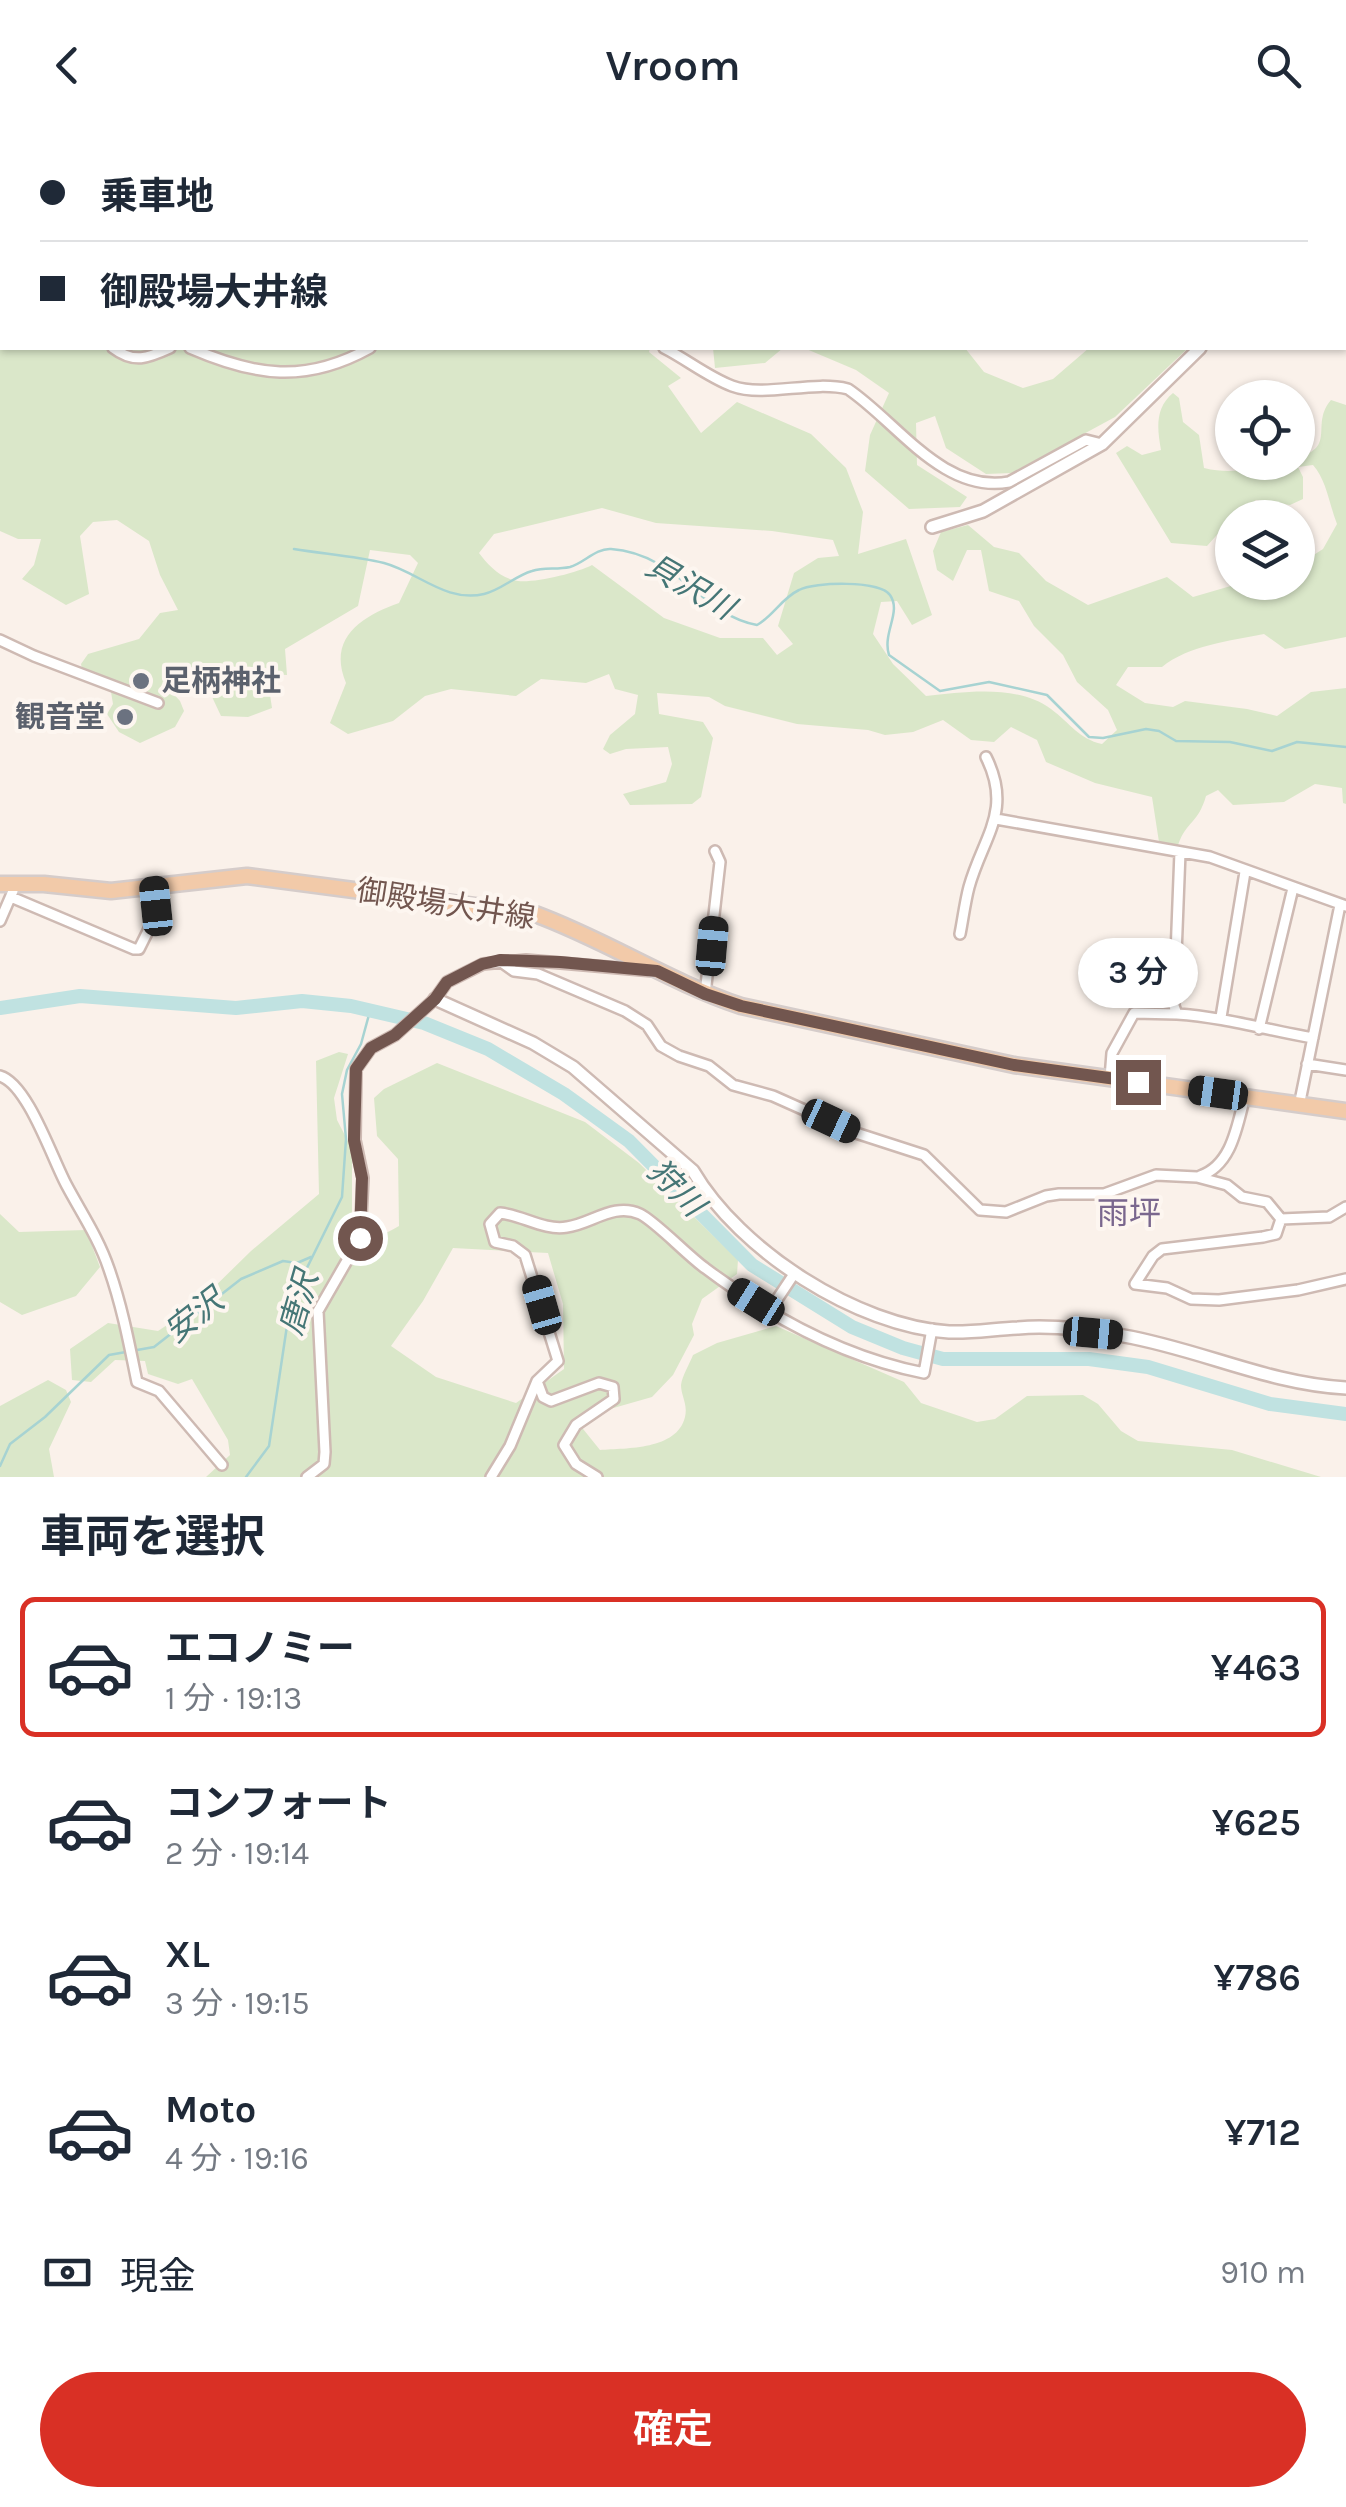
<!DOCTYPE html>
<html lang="ja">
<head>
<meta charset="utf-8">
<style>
	:root { --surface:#fff; --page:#f2f2f3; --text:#1f2937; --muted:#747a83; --line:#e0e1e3; --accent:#d93025 }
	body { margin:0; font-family:Karla,"Noto Sans JP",sans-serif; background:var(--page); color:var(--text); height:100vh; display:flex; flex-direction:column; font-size:38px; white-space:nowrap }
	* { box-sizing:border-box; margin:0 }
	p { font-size:32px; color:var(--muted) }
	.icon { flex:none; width:55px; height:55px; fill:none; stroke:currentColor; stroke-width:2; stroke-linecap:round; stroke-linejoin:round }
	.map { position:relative; height:1347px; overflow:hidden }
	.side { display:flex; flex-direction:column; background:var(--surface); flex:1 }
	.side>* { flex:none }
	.hud { position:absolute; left:0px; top:0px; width:1348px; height:220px; box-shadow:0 2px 8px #0004; display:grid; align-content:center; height:220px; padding:0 40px; background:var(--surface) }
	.tools { position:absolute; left:1215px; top:250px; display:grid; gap:20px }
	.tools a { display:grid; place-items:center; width:100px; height:100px; border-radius:50%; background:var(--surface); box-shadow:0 2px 8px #0004; font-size:50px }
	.end { position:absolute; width:45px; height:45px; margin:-22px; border:12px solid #72564f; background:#fff; box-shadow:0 0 0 5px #fff }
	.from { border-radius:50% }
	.bubble { position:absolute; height:70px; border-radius:35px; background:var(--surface); box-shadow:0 2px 8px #0004; font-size:32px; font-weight:600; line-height:70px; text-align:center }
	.car { position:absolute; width:30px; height:60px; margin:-30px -15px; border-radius:12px; box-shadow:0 0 8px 2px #0007; background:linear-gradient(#222 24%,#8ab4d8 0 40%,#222 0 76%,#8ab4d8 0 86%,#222 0) }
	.hud b { display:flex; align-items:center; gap:35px; height:95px; font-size:38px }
	.hud b+b { border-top:2px solid var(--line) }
	.hud i { width:25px; height:25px; background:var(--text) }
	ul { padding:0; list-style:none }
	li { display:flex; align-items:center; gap:30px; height:140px; margin:0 20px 15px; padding:0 20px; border:5px solid transparent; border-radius:15px }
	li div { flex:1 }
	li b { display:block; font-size:38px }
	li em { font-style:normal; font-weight:600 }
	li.current { border-color:var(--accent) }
	li>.icon { width:90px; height:90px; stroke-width:1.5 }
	h2 { padding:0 40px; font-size:45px; line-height:120px }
	.pay { display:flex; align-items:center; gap:25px; height:110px; padding:0 40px; font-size:38px }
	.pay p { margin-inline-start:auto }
	.primary-button { display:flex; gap:20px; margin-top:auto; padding:20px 40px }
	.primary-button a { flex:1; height:115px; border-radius:60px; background:var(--accent); color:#fff; font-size:40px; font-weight:600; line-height:115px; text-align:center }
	header { display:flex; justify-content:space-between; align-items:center; height:130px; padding:0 40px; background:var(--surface); font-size:45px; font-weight:600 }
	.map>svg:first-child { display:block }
</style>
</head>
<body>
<header><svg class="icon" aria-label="back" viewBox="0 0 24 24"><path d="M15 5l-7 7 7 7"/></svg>Vroom<svg class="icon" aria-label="search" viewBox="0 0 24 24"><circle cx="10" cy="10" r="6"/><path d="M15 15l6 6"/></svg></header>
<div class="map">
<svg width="1346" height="1347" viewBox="0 0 1346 1347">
	<rect width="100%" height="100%" fill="#faf1ea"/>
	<path fill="#dae7c9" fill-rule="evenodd" d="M0,0h671l1,2h-670v216h648l-1,4 32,26 -13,8 33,47 36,-31 74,32 35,34 17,44 -5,42 48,-15 26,76 -20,10 -15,-24 -16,1 -8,32 20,30 33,32c39,-4 91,-12 125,13 19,14 28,30 51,35l15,-14 -9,-20 -31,-28 -14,-27 -29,-29 -15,-25 -30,-10 -8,-41h-14l-14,31 -16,-11 -4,-19 8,-19 27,-7 26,22 25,6 27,28 42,24 79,-28 26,20 48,-14 57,-1v-17l25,-16 14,-25c-8,-20 -10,-43 -24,-59l-15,2 5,10v22l-13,6 -34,-5 -24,18 -25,28 -36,-3 -55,-90 11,-7 15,9 19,-5c-4,-22 -6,-42 12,-57l6,5 4,24 16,13 5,33c37,9 58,-5 94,-6v-5c39,-10 12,-33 33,-57l15,5v232l-61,12 -21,-15c-34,7 -75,11 -102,33h-34l-12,18 29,18 28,4 12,-6 62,8 30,7 34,-24 35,-4v116l-3,-1 -1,-15 -27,-4 -31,18 -51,3 -15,-15 -12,6c-8,28 -19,24 -28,49l-19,-3 -7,-45 -57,-14 -49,-21 -9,-22 -26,-13 -17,15 -23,-2 -28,-20 -30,12 -28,3 -17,-5 -71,-6 -72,-18 -16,-9 -52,-4 2,21 44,8 10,16 -12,59 -9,7 -62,1 -7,-11 43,-12 6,-18 -4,-17 -42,2 -16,5 -7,-5 7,-14 25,-21 3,-19 -23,-6 -6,-15 -23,9 -45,-4 -25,17 -65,-7 -26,7 -32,25 -45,13 -18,-11 16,-40c-19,-45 16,-67 53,-80l19,-40 -8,-8 -40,-5 -12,56 -73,43 2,26 -35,-2 17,15 3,20 -24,9 -27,-1 -15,-32 -27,-10 -9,7v9l10,11 4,10 -9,16 -35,16 -21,-11 -12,-18 6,-10 -2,-12 -27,-13 -3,-15 7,-10 51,-15 21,-26 18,-3 -18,-35 -11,-34 -32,-21 -24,2 -13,14 9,58 -23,11 -44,-26 12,-14 7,-26h-23l-18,-8zM602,378l54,15 116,8 61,9 6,16 -21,2 -24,15 -16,53 15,18 -16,11 -14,-17h-43l-56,-20 -72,-53c-15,8 -57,18 -74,16 -17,-2 -30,-16 -39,-28l15,-19z
		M713,218h70l-18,15 -50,5z
		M804,218h161l19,24 39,16 30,-9 36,-31h99l-73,69 -103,56 -26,1 -40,-26 -11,-32 -19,7 1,42 50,32 -7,10 -51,2 -44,-38 5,-36 19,-42 -33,-23z
		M339,922l9,2 -14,44 3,22 15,29v83c20,6 29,5 47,-6l-1,-67 -21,-23 -3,-38 10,-9 53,-26 148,59 54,41 99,97 -1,14 -35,25 -10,25 2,11 -21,40 -21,22 -77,22 25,31c27,-2 77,0 85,-33 3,-13 -4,-21 -4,-32 1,-9 9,-22 12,-30l24,-12 59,-17 128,56 17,21 56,19 18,-3 32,-23 56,-1 15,9 23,27 17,10 94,9 89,27h-1115l24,-22 -2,-15 -36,-61 -14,5 -30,-10 -3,-13 -30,-1 -24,22 -19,-2 -2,-31 38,-26 50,8 6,-4 38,-28 49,-48 68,-57 -3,-133zM453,1118l95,5 15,51 1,65 -48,34 -80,-26 -45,-31 32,-45z
		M0,1084l19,18 67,-2 14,37 -24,29 -54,19 -22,-13z
		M48,1250l18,10 5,12 -22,47 5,28h-54v-71z"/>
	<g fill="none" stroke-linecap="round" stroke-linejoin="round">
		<path stroke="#a7d3d2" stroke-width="2.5" d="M294,419c30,5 61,7 90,14 34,9 62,40 100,31 17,-4 31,-18 48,-23 12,-4 25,-1 38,-4 14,-4 26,-19 41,-18 67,5 90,66 146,76 16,-9 25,-27 42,-35 15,-8 81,-10 91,5 12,17 -8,38 -1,60l51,36 49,-9 58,13 42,42 14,1 43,-9 13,2 17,10 54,1 42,9 25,-9 49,5
			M0,1336l10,-22 35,-27 64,-62 45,-8 87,-68 42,-18 14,2 14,-6
			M246,1347l23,-31 19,-127 9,-31 45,-91 4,-58 -4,-45 5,-24 14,-26 9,-33"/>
		<path stroke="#c0e2e1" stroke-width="14" d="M0,878l80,-12 156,12 66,-7 49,5 73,17 64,26 76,45 65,47 123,124 100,62 51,21 40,11h146l59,8 122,37 76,10"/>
		<g stroke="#cebab3" stroke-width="14">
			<path id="minor" d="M0,156l2,2
				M113,218c21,16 35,10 57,0
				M190,218c65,28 115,36 180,0
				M664,218c22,11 44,29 68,38 33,12 79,-6 116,3 49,33 95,105 161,93l77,-42 16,4
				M0,510l34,16 124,47
				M996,689l214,38 136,49
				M1180,722l-6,154 3,8c46,3 90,16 136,24
				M11,767l123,52h5l16,-32 -2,-31
				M0,791l13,-30
				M960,804c3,-15 5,-32 9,-47 14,-50 44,-76 17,-130
				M500,831l14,10 24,3 87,37 22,14 14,21 18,10 30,10 24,19 40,11 83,37 68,22 56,55 26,2 40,-16 13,-2h45l52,-19 41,2 30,8 15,12 25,5 14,17
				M705,864l15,-132 -5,-11
				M1221,887l24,-145
				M1259,899l34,-141
				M1307,934l39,6
				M0,946c28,8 53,85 67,110 15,28 32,53 42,83 13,37 20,74 28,113l22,9 63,74
				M1110,948l2,-25 22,-40 43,1
				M1299,976l41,-201
				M1200,1046c32,-11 37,-50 45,-80
				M1281,1089l-5,15 -13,3 -101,12 -9,7 -18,28 32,4 24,11 28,1 79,-10 48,-11
				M1281,1089l48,-2 17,-10
				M770,1180l24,-36
				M537,1251l6,16 8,4 48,-18 14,4 1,12 -38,26 -12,20 12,19 21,13
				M307,1347l17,-13 1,-12 -7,-141 42,-73 3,-60 -8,-38 1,-71 15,-21 24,-13 40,-36 12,-17 36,-18 43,-4 127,11
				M491,1347l19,-31 27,-65 21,-20 -33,-106 -12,-9 -18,-4 -5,-18 10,-11c22,2 44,18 67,14 24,-3 47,-25 73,-13 15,7 48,42 65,54 65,49 138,89 219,105l8,-44"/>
		</g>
		<g stroke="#cebab3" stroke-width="16">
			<path id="tertiary" d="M1345,158l1,-1
				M932,397l51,-16 119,-67 98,-96
				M435,869l98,44 40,24 120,104c47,80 164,155 256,161 24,1 45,-3 69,-4 33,-3 73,2 106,8 75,13 145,48 222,52"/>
		</g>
		<g stroke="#d5ccca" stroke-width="19">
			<path id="primary" d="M0,754h44l67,7 136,-15 288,38c71,26 134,68 206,92l273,59 332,46"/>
		</g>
		<use href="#minor" stroke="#fff" stroke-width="9"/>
		<use href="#tertiary" stroke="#fff" stroke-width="11"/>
		<use href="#primary" stroke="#f2caa9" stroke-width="14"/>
	</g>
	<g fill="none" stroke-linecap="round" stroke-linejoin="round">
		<path stroke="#72564f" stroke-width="12" d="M360,1108l2,-60 -8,-38 2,-71 15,-21 24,-13 40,-36 12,-17 35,-18 18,-4 60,2 97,9 48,23 36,12 273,59 124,17"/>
	</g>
	<g fill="#6b7280" stroke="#fdf6f0" stroke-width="4">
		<circle cx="141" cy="551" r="10"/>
		<circle cx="125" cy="587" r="10"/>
	</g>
	<g text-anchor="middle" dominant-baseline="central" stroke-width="8" stroke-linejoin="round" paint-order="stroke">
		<g font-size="30" font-weight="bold" fill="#5b616d" stroke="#fdf6f0" text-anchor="start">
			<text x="161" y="551">足柄神社</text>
			<text x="105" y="587" text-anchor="end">観音堂</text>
		</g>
		<g font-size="30" fill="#72564f" stroke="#fdf6f0">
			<text transform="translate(446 774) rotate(9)">御殿場大井線</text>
		</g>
		<g font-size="32" font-style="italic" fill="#457676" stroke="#fdf6f0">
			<text transform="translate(690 457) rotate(30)">貝沢川</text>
			<text transform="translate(676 1058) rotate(45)">狩川</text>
			<text transform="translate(299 1173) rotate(-74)">唐沢</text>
			<text transform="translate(194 1186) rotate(-38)">安沢</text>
		</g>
		<g font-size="32" fill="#7a678e" stroke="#fdf6f0">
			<text x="1129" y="1083">雨坪</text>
		</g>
	</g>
</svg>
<div class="tools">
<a><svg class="icon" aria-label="locate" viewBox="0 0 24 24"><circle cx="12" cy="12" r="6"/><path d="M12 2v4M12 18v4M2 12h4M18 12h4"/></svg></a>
<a><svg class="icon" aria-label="layers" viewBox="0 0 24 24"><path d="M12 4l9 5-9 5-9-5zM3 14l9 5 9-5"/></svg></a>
</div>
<i class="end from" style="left:360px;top:1108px"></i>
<i class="end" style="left:1138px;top:952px"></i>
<div class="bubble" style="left:1078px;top:808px;width:120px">3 分</div>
<i class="car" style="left:156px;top:776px;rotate:354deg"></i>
<i class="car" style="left:712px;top:816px;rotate:5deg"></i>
<i class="car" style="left:1218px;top:963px;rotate:278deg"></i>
<i class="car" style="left:831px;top:991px;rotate:115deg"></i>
<i class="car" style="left:756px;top:1172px;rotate:302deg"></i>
<i class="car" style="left:542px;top:1175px;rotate:344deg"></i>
<i class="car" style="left:1093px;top:1203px;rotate:95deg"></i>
<div class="hud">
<b><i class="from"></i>乗車地</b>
<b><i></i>御殿場大井線</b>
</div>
</div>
<section class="side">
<h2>車両を選択</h2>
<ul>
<li class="current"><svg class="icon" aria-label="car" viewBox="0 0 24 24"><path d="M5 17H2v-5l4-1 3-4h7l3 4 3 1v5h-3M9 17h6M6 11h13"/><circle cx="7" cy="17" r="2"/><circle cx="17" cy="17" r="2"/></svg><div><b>エコノミー</b><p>1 分 · 19:13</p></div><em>¥463</em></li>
<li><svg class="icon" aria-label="car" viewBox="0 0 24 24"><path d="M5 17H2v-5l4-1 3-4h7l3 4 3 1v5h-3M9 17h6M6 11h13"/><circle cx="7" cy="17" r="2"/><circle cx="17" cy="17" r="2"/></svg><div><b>コンフォート</b><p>2 分 · 19:14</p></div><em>¥625</em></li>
<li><svg class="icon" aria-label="car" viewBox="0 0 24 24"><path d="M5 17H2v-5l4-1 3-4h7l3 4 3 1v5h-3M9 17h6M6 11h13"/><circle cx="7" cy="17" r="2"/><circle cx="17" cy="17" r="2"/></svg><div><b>XL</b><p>3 分 · 19:15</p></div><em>¥786</em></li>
<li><svg class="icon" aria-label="car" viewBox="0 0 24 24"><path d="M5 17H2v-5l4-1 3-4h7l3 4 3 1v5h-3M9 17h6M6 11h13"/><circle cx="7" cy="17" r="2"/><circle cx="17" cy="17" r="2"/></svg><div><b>Moto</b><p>4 分 · 19:16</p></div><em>¥712</em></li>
</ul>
<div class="pay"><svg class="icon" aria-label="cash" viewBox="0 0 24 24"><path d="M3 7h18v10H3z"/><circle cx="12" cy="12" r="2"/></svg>現金<p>910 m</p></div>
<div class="primary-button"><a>確定</a></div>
</section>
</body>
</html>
